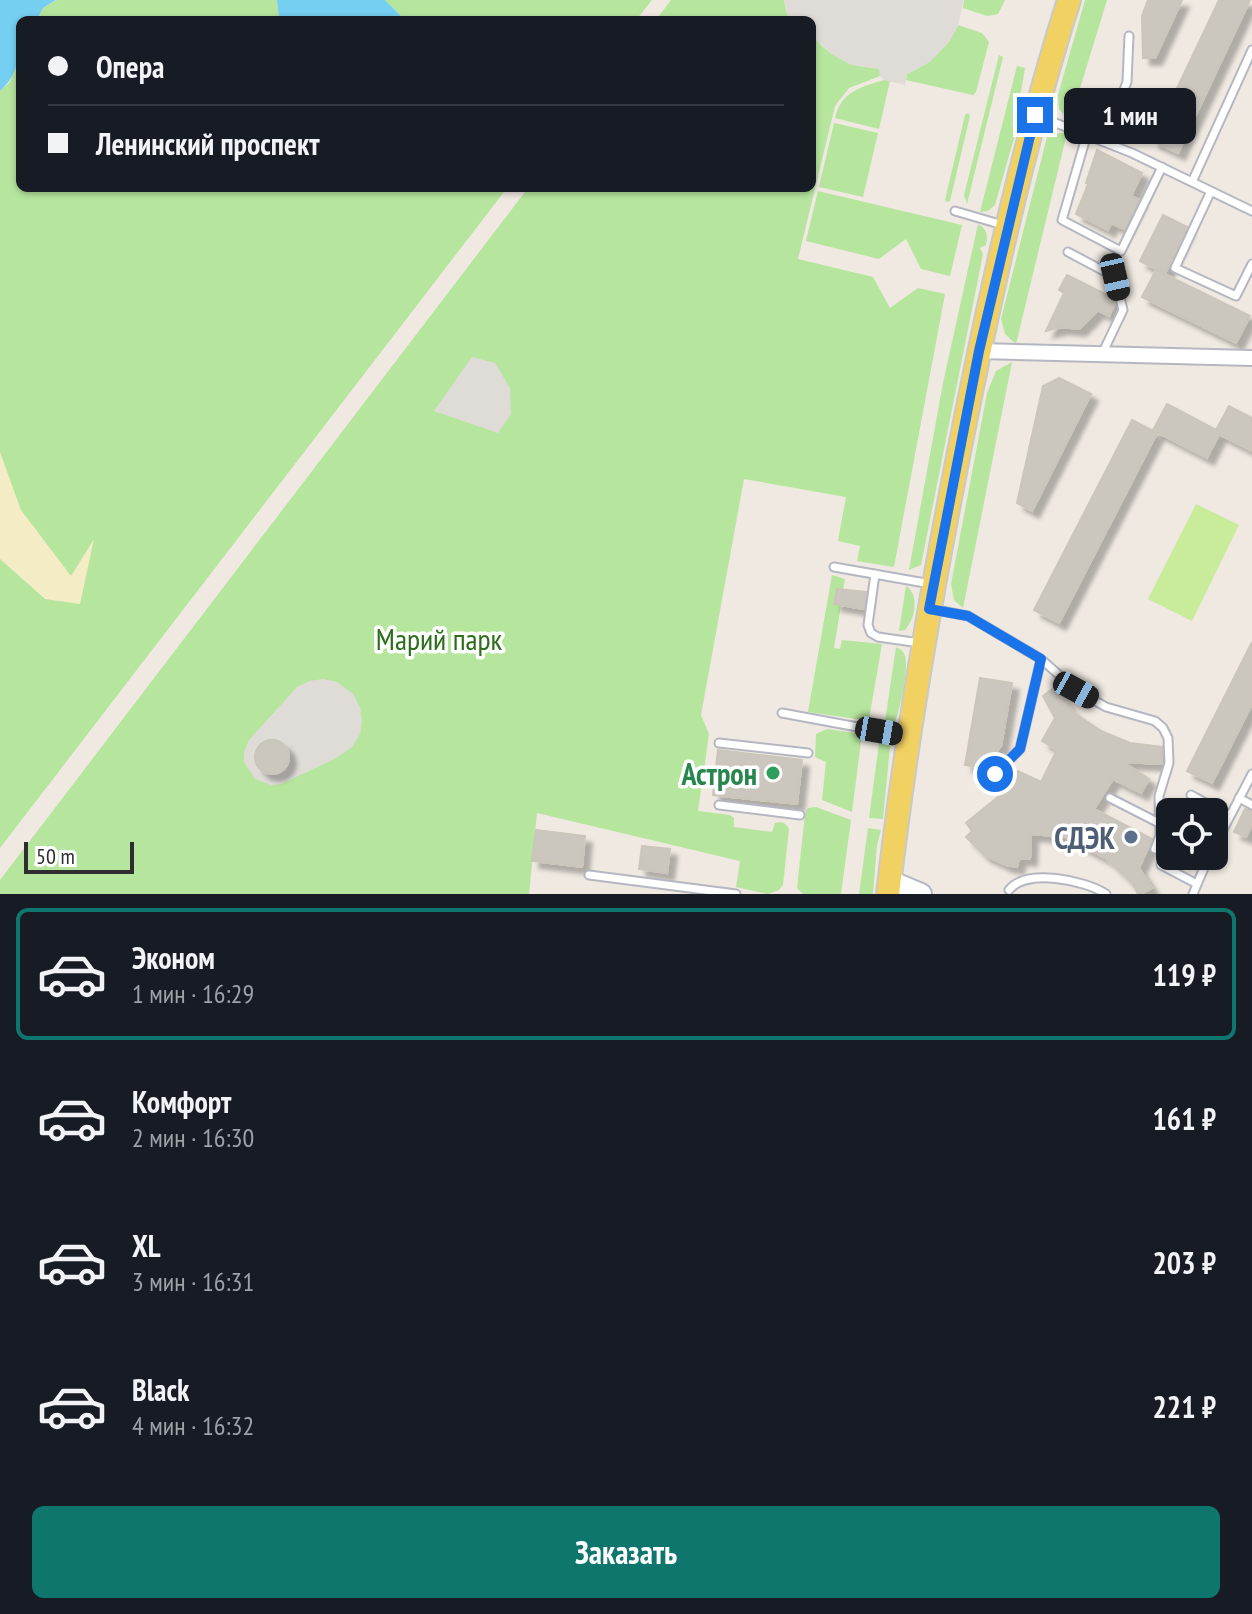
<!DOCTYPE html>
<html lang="ru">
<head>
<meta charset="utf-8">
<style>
	:root { --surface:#171b24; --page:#20242c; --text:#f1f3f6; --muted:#9ea1a6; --line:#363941; --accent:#0f766e }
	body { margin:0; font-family:"PT Sans Narrow",sans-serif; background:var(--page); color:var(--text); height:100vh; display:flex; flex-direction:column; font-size:30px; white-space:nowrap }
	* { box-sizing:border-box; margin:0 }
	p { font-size:26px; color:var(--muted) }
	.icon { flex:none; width:44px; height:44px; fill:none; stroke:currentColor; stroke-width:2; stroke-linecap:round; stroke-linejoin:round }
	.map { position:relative; height:894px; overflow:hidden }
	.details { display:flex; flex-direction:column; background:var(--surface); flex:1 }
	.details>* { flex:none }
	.guide { position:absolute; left:16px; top:16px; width:800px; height:176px; border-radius:12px; box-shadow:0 2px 6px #0004; display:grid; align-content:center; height:176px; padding:0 32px; background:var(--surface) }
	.buttons { position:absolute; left:1156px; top:798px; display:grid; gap:16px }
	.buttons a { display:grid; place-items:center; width:72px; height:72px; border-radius:12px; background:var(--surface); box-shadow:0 2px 6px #0004; font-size:40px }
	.scale { position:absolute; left:24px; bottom:20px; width:110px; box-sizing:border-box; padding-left:8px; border:4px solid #2e2e2e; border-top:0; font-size:22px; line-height:28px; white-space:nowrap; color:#2e2e2e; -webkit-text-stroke:6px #fff; paint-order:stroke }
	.end { position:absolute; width:36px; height:36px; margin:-18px; border:10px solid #1a73e8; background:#fff; box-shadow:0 0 0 4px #fff }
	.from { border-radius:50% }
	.bubble { position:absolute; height:56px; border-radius:12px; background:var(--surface); box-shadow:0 2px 6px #0004; font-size:26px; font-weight:600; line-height:56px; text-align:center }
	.car { position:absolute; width:24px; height:48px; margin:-24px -12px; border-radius:10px; box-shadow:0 0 6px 2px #0007; background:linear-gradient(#222 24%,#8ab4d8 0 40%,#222 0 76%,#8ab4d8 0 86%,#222 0) }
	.guide b { display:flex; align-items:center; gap:28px; height:76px; font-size:30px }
	.guide b+b { border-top:2px solid var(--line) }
	.guide i { width:20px; height:20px; background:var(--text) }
	ul { padding:14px 0 0; list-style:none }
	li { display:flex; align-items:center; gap:24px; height:132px; margin:0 16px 12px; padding:0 16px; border:4px solid transparent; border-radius:12px }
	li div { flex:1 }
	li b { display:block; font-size:30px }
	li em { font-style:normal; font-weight:600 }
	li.on { border-color:var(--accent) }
	li>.icon { width:72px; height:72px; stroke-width:1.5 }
	.cta { display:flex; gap:16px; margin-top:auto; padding:16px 32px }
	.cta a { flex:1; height:92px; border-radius:12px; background:var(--accent); color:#fff; font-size:32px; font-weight:600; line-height:92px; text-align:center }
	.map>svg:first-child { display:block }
</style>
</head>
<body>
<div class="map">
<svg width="1252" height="894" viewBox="0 0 1252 894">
	<defs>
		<filter id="shadow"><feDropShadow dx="7" dy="7" stdDeviation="2" flood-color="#0004"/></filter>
	</defs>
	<rect width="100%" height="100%" fill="#efe9e1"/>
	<path fill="#b6e59e" d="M57,0h220l2,20h-242l6,-12z
		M385,0h267l-16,20h-231z
		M671,0h113l4,18 9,-1 1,3h-142z
		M964,0h41l-7,14 -11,2 -24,-8z
		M1085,0h22l-37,121 -11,-12 -1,-14z
		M958,25l24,8 7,9 -13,50 -3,3 -67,-15 1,-6c23,-11 40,-25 51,-49z
		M812,35c18,22 39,33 68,33v8l-31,12 -14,18 -37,153 75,18 17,31 28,-20 27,6 -51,273 -37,-6 3,-15 -22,-5 8,-44 -102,-18 -43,236 8,19 -11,77 32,4 4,3v9l38,5 3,-9c7,-2 11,0 14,6l-6,56 -4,5 -11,4 -32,-7 4,-26 -203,-48 -8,81h-529v-14l528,-692h284z
		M999,55l4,2 -36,147 -3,-9z
		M20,59v129h487l-507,660v-757l9,-8z
		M1017,66l8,2 -9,53 -4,3 4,7 -21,74 -7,6 -8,1z
		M884,80l6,1 -11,48 -44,-11c6,-26 25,-31 49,-38z
		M968,113l2,3 -20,85 -3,1 -2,-2 20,-85z
		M834,123l44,10 -15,64 -44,-10z
		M1052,133h15l-51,211 -11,-10 -4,-15 46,-182z
		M818,191l144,34 -12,51 -29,-7 -15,-30 -27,20 -73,-18z
		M978,224c9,5 10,11 8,21l-6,3 3,6 -62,311 -12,5 34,-187z
		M1012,362l-49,246 -9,-8 -3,-16 36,-191 9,-22z
		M832,575l13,4 -2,11 -6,-1 -3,14 7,2 -7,43 6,1 2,-9 40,4 -14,81 -5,-1v-4l-55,-8z
		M906,586c14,9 9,33 -1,44l-6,1z
		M896,647c5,3 7,3 9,9 4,13 -5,53 -10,66l-11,6z
		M827,729l35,5 -10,78 -30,-12 4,-38 -11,-5 1,-23z
		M880,736l6,3 4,8 -7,72 -14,-1z
		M816,807l35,13 -10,74h-38l-6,-6 8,-74 3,-6z
		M868,828l13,2 -4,15 -4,49h-14z"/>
	<path fill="#f3ecc5" d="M0,452l21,58 50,66 23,-37 -14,65 -35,-5 -45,-40z"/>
	<path fill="#c9ec9a" d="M1196,504l43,21 -47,96 -44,-22z"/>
	<path fill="#dfdcd8" d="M784,0h180l-6,25 -8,16 -20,21 -23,12 -2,11 -21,-5 -4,-4 -1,-7 -28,-4 -20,-11 -19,-19v-15l-24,-1z
		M472,357l23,6 15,25 1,26 -13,19 -64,-22z
		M323,679l14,3 16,12 7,13 2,14 -2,13 -8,13 -17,12 -54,25 -10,1 -16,-6 -11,-17v-10l5,-12 48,-53 12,-6z"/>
	<path fill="#75cff0" d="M0,0h56l-13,8 -6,12h-17c0,27 2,52 -20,71z
		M277,0h108l20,20h-126z"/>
	<path fill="#cbc7bf" stroke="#cbc5ba" stroke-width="2" filter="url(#shadow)" d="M1148,0h34l-27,58h-12l-1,-42z
		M1219,0h31l-72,153 -26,-12z
		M1097,150l45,23 -11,23 8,4 -15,29 -13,-6 -3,7 -32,-16 12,-30 -2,-1z
		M1163,215l24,12 -22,47 -25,-13z
		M1156,270l94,46 -14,27 -94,-46z
		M1067,275l46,23 2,5 -6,13 -11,-6 -19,19 -18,-2 -15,4 18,-38 -5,-3z
		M1059,378l32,16 -59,117 -15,-8 26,-117z
		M1167,404l49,26 13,-24 23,12v33l-33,-17 -12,24 -54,-28z
		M1132,420l25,13 -98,190 -25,-13z
		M837,589l29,3 -2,17 -30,-5z
		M1252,642v62l-40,79 -25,-12z
		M980,678l32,5 -11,63 -18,22 -18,-3z
		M1055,687l18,25 28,19 29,12 32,4v17l-39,-2 26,17 -8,14 -28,-14 -19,30 58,30 -13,29 13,20 -11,6h-3l-6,-11 -25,-24 -42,-22 -34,-3 -1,25 -11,-1 -2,9 -11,-2 -22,-10 -18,-18 6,-6 -6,-8 44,-36 8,-16 23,11 16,-32 -15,-9 13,-23 -12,-22z
		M255 757a17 17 0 1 1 34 0a17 17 0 1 1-34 0Z
		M718,750l84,10 -5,44 -84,-9z
		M1245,809l7,2v13l-6,13 -12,-5z
		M536,830l49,6 -3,31 -50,-6z
		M642,846l28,3 -3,24 -28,-4z"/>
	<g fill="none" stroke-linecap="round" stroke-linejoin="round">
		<g stroke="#b4b7c1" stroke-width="11">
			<path id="service" d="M1038,116l94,37 120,58
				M1087,134l-25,86 59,31 41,-84
				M1104,141l23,-59 2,-46
				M1192,182l60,-132
				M1211,191l-36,77 61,28 16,-32
				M955,211l48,14
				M1068,252l47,25 8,33 -21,44
				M834,567l97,17
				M875,574l-7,51 3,8 7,4 42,6
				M931,609l37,7 73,43 35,31 30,17 49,14 8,7 5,10 1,25 -10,33 1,39 -5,14
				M782,713l124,23
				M719,743l89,10
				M995,774l25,-25 21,-90
				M1191,795l39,21
				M1110,798l51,26
				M1239,798l13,7
				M719,805l81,10
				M1214,847l38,-73
				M1161,865l36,19
				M589,875l147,19
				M1009,890c17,-22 76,-10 97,4
				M1193,894l16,-38"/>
		</g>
		<g stroke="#b4b7c1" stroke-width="18">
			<path id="minor" d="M979,351l273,7"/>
		</g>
		<g stroke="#b4b7c1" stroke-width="24">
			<path id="secondary" d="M890,881l31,13"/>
		</g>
		<g stroke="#c9c9c9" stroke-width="26">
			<path id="primary" d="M888,894c17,-149 42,-295 71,-442 30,-152 63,-304 110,-452"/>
		</g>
		<use href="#service" stroke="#fff" stroke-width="7"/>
		<use href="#minor" stroke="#fff" stroke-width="14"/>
		<use href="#secondary" stroke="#fff" stroke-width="20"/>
		<use href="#primary" stroke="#f2d163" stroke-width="22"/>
	</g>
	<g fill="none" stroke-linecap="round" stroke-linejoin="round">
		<path stroke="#1a73e8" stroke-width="10" d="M995,774l25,-25 21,-90 -73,-43 -39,-7 50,-258 56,-236"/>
	</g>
	<circle fill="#2e9e5b" stroke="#fff" stroke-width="3" cx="773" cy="773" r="8"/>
	<circle fill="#5c6f8a" stroke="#fff" stroke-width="3" cx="1131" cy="837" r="8"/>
	<g text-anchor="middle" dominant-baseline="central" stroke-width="7" stroke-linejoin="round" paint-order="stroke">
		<g font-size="30" fill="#2c6e1b" stroke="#fff">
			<text x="439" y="638">Марий парк</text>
		</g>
		<g font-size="30" font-weight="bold" fill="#27864d" stroke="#fff" text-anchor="end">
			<text x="757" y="773">Астрон</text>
		</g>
		<g font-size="30" font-weight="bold" fill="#4e5e75" stroke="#fff" text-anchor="end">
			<text x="1115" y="837">СДЭК</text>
		</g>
	</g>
</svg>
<div class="buttons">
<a><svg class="icon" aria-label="locate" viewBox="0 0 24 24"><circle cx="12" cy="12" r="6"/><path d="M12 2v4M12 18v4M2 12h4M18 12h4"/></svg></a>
</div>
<div class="scale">50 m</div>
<i class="end from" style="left:995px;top:774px"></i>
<i class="end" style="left:1035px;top:115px"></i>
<div class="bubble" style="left:1064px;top:88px;width:132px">1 мин</div>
<i class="car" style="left:1115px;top:277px;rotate:167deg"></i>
<i class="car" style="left:1076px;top:690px;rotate:119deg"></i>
<i class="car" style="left:879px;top:731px;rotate:100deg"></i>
<div class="guide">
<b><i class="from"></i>Опера</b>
<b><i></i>Ленинский проспект</b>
</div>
</div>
<section class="details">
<ul>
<li class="on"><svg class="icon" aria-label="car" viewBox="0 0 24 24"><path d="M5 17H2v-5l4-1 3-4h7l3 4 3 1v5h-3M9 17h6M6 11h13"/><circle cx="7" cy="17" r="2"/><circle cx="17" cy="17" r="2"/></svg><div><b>Эконом</b><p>1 мин · 16:29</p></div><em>119 ₽</em></li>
<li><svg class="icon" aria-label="car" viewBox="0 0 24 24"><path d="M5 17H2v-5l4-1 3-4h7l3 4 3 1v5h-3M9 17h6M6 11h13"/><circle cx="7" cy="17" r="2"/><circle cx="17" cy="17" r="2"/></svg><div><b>Комфорт</b><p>2 мин · 16:30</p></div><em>161 ₽</em></li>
<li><svg class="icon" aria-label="car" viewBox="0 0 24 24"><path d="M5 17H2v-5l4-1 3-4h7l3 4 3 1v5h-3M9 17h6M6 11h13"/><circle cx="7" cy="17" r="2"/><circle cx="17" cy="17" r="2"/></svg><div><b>XL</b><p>3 мин · 16:31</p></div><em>203 ₽</em></li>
<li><svg class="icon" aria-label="car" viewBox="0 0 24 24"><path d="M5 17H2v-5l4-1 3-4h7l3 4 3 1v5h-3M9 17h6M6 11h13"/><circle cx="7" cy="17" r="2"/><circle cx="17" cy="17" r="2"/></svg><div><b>Black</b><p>4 мин · 16:32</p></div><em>221 ₽</em></li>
</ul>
<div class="cta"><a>Заказать</a></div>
</section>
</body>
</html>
